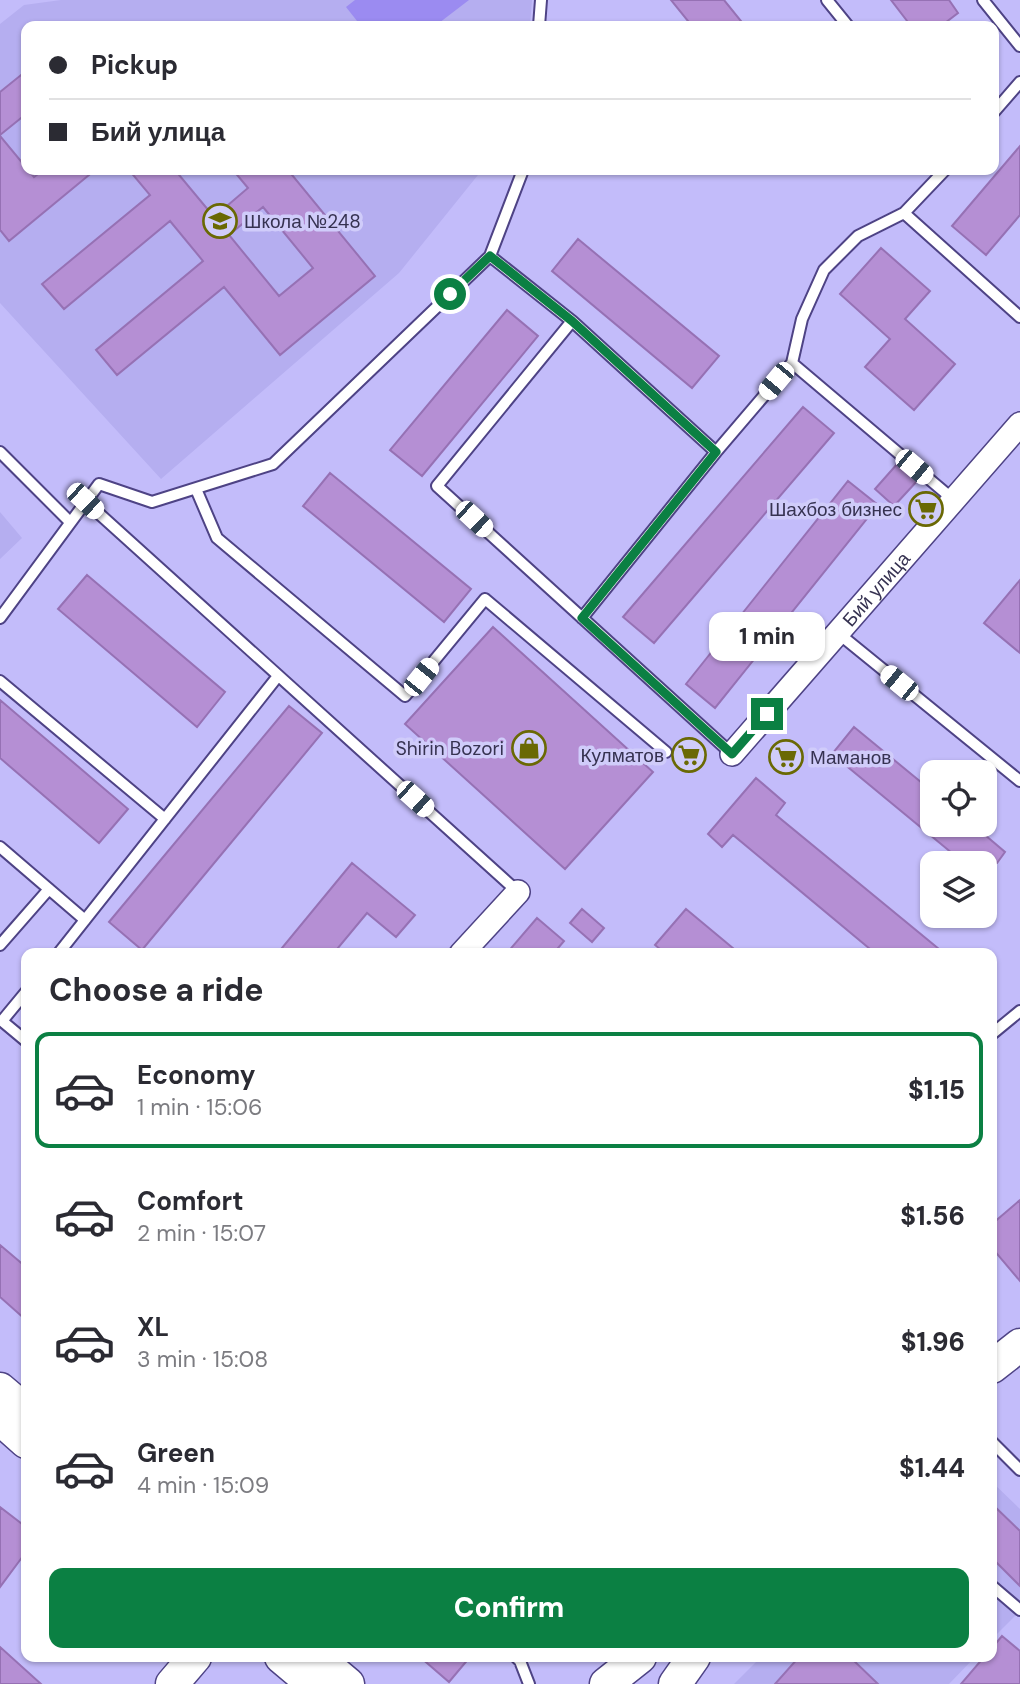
<!DOCTYPE html>
<html lang="en">
<head>
<meta charset="utf-8">
<style>
	:root { --surface:#fff; --page:#f2f2f3; --text:#2b2b33; --muted:#7c7c81; --line:#e1e1e2; --accent:#0b8043 }
	body { margin:0; font-family:"DM Sans",sans-serif; background:var(--page); color:var(--text); height:100vh; display:flex; flex-direction:column; font-size:26px; white-space:nowrap }
	* { box-sizing:border-box; margin:0 }
	p { font-size:23px; color:var(--muted) }
	.icon { flex:none; width:38px; height:38px; fill:none; stroke:currentColor; stroke-width:2; stroke-linecap:round; stroke-linejoin:round }
	.map { position:relative; flex:1; overflow:hidden }
	.drawer { position:absolute; left:21px; top:948px; width:976px; height:714px; display:flex; flex-direction:column; background:var(--surface); border-radius:14px; box-shadow:0 2px 5px #0004 }
	.drawer>* { flex:none }
	.banner { position:absolute; left:21px; top:21px; width:978px; height:154px; border-radius:14px; box-shadow:0 2px 5px #0004; display:grid; align-content:center; height:154px; padding:0 28px; background:var(--surface) }
	.controls { position:absolute; left:920px; top:760px; display:grid; gap:14px }
	.controls a { display:grid; place-items:center; width:77px; height:77px; border-radius:14px; background:var(--surface); box-shadow:0 2px 5px #0004; font-size:35px }
	.end { position:absolute; width:32px; height:32px; margin:-16px; border:9px solid #0b8043; background:#fff; box-shadow:0 0 0 4px #fff }
	.from { border-radius:50% }
	.bubble { position:absolute; height:49px; border-radius:14px; background:var(--surface); box-shadow:0 2px 5px #0004; font-size:23px; font-weight:800; line-height:49px; text-align:center }
	.car { position:absolute; width:21px; height:42px; margin:-21px -10px; border-radius:9px; box-shadow:0 0 5px 2px #0007; background:linear-gradient(#fff 24%,#345 0 40%,#fff 0 76%,#345 0 86%,#fff 0) }
	.banner b { display:flex; align-items:center; gap:24px; height:66px; font-size:26px }
	.banner b+b { border-top:2px solid var(--line) }
	.banner i { width:18px; height:18px; background:var(--text) }
	ul { padding:0; list-style:none }
	li { display:flex; align-items:center; gap:21px; height:116px; margin:0 14px 10px; padding:0 14px; border:4px solid transparent; border-radius:14px }
	li div { flex:1 }
	li b { display:block; font-size:26px }
	li em { font-style:normal; font-weight:800 }
	li.selected { border-color:var(--accent) }
	li>.icon { width:63px; height:63px; stroke-width:1.5 }
	h2 { padding:0 28px; font-size:32px; line-height:84px }
	.action { display:flex; gap:14px; margin-top:auto; padding:14px 28px }
	.action a { flex:1; height:80px; border-radius:14px; background:var(--accent); color:#fff; font-size:28px; font-weight:800; line-height:80px; text-align:center }
	.map>svg:first-child { display:block }
</style>
</head>
<body>
<div class="map">
<svg width="1020" height="1684" viewBox="0 0 1020 1684">
	<rect width="100%" height="100%" fill="#c3bcfa"/>
	<path fill="#b5aef0" d="M61,0h471l-2,26h-504v144h456l-83,103 -238,206 -161,-176v-279l24,-19z
		M0,512l22,26 -22,21z
		M992,1482l28,27v102l-28,28z
		M761,1657h214l-26,27h-215z"/>
	<path fill="#9b8bf1" d="M355,0h114l-34,26h-74l-15,-19z"/>
	<path fill="#b58fd4" stroke="#9671b4" stroke-width="2" fill-rule="evenodd" d="M671,0h53l21,26h-53z
		M891,0h58l9,13 -17,13h-30z
		M26,71v43l-26,21v-43z
		M0,136l34,41 9,-7h52l-86,71 -9,-11z
		M1020,146v69l-34,40 -34,-29z
		M129,170h46l39,47 34,-29 -15,-18h55l87,106 -95,79 -56,-68 -107,88 -21,-25 107,-89 -33,-40 -106,88 -22,-25 108,-89zM263,207l50,61 -34,28 -50,-61z
		M578,239l141,117 -27,32 -140,-117z
		M881,248l49,43 -25,28 50,45 -41,46 -49,-43 25,-28 -50,-45z
		M507,310l31,26 -116,140 -32,-26z
		M803,407l31,26 -180,210 -31,-26z
		M898,463l20,17 -24,26 -19,-17z
		M330,473l141,116 -27,33 -141,-116z
		M848,481l30,24 -163,203 -29,-24z
		M87,575l138,117 -28,35 -139,-118z
		M1020,580v73l-36,-30z
		M493,627l160,145 -88,97 -160,-145z
		M0,700l128,109 -29,34 -99,-85z
		M289,706l33,27 -180,217 -33,-28z
		M854,727l79,65v32h39l33,28 -8,11h-33l-132,-109z
		M756,778l29,25 -9,12 169,139h-69l-143,-119 -11,12 -14,-13z
		M352,863l63,52 -19,22 -29,-24 -34,41h-56z
		M582,909l22,19 -12,14 -22,-19z
		M686,909l54,45h-74l-11,-9z
		M537,918l27,23 -11,13h-47z
		M1020,1200v81l-28,-33v-24z
		M0,1245l26,22v53l-26,-23z
		M992,1504l28,27v55l-28,-28z
		M0,1507l26,20v25l-26,35z
		M1002,1636l18,15v33h-59l23,-27h8v-9z
		M0,1647l41,37h-41z
		M420,1657h50l-21,25z
		M799,1657h51l28,27h-103z"/>
	<g fill="none" stroke-linecap="round" stroke-linejoin="round">
		<g stroke="#4e4385" stroke-width="14">
			<path id="lane" d="M827,0l21,26
				M983,0l37,46
				M539,26l2,-26
				M994,112l26,-30
				M945,170l-41,43 116,104
				M490,256l82,65 144,131
				M572,321l-135,165 295,268
				M792,363l163,138
				M0,452l70,70
				M196,489l21,49 188,158 80,-97 181,153
				M85,501l433,391
				M0,618l99,-134 53,18 121,-38 217,-208 33,-86
				M582,618l134,-166 76,-89 10,-44 22,-49 34,-34 46,-23
				M838,633l182,148
				M0,681l165,138
				M0,847l85,73
				M0,945l49,-56
				M58,954l220,-278
				M26,992l-24,29 24,20
				M992,1034l28,-23
				M992,1442l28,28
				M992,1586l28,24
				M516,1657l4,4 9,23"/>
		</g>
		<g stroke="#4e4385" stroke-width="26">
			<g id="street">
				<path id="s1" d="M732,754l288,-330"/>
				<path d="M461,954l57,-62"/>
			</g>
		</g>
		<g stroke="#4e4385" stroke-width="35">
			<path id="secondary" d="M992,1367l28,-22
				M0,1389l26,22
				M0,1419l26,23
				M281,1657l32,27
				M316,1657l32,27
				M172,1684l23,-27
				M606,1684l34,-27
				M675,1684l19,-27"/>
		</g>
		<use href="#lane" stroke="#fff" stroke-width="10"/>
		<use href="#street" stroke="#fff" stroke-width="23"/>
		<use href="#secondary" stroke="#fff" stroke-width="32"/>
	</g>
	<g fill="none" stroke-linecap="round" stroke-linejoin="round">
		<path stroke="#0b8043" stroke-width="9" d="M450,294l40,-38 82,65 144,131 -134,166 150,136 35,-40"/>
	</g>
	<defs>
		<g id="school-ring" transform="scale(1.75)"><circle r="9.5" fill="#d0ccfa" stroke="#6a6904" stroke-width="1.5"/><path d="M0-5L7-2L0 1L-7-2ZM-4 1L0 2.5L4 1V4Q0 6-4 4Z" fill="#6a6904"/></g>
		<g id="supermarket-ring" transform="scale(1.75)"><circle r="9.5" fill="#d0ccfa" stroke="#6a6904" stroke-width="1.5"/><path d="M-6-5.5h2.5l.6 2H6L4.5 2H-2.5L-4.4-4H-6ZM-1.5 3.2a1.3 1.3 0 1 0 .1 0ZM3 3.2a1.3 1.3 0 1 0 .1 0Z" fill="#6a6904"/></g>
		<g id="shop-ring" transform="scale(1.75)"><circle r="9.5" fill="#d0ccfa" stroke="#6a6904" stroke-width="1.5"/><path d="M-5-2.5h2.3a2.7 3.5 0 0 1 5.4 0H5L5.5 6h-11ZM-1.5-2.5h3a1.5 2.3 0 0 0-3 0Z" fill="#6a6904"/></g>
	</defs>
	<g fill-rule="evenodd">
		<use href="#school-ring" x="220" y="221"/>
		<use href="#supermarket-ring" x="926" y="509"/>
		<use href="#shop-ring" x="529" y="748"/>
		<use href="#supermarket-ring" x="689" y="755"/>
		<use href="#supermarket-ring" x="786" y="757"/>
	</g>
	<g text-anchor="middle" dominant-baseline="central" stroke-width="7" stroke-linejoin="round" paint-order="stroke">
		<g font-size="19" fill="#363251" stroke="#d0ccfa" text-anchor="end">
			<text x="244" y="221" text-anchor="start">Школа №248</text>
			<text x="902" y="509">Шахбоз бизнес</text>
			<text x="504" y="748">Shirin Bozori</text>
			<text x="664" y="755">Кулматов</text>
			<text x="810" y="757" text-anchor="start">Маманов</text>
		</g>
		<g font-size="19" fill="#363251" stroke="#d0ccfa">
			<text stroke="none"><textPath href="#s1" startOffset="219">Бий улица</textPath></text>
		</g>
	</g>
</svg>
<div class="controls">
<a><svg class="icon" aria-label="locate" viewBox="0 0 24 24"><circle cx="12" cy="12" r="6"/><path d="M12 2v4M12 18v4M2 12h4M18 12h4"/></svg></a>
<a><svg class="icon" aria-label="layers" viewBox="0 0 24 24"><path d="M12 4l9 5-9 5-9-5zM3 14l9 5 9-5"/></svg></a>
</div>
<i class="end from" style="left:450px;top:294px"></i>
<i class="end" style="left:767px;top:714px"></i>
<div class="bubble" style="left:709px;top:612px;width:116px">1 min</div>
<i class="car" style="left:776px;top:381px;rotate:220deg"></i>
<i class="car" style="left:914px;top:467px;rotate:130deg"></i>
<i class="car" style="left:85px;top:501px;rotate:133deg"></i>
<i class="car" style="left:474px;top:519px;rotate:133deg"></i>
<i class="car" style="left:421px;top:677px;rotate:39deg"></i>
<i class="car" style="left:899px;top:683px;rotate:309deg"></i>
<i class="car" style="left:415px;top:799px;rotate:132deg"></i>
<div class="banner">
<b><i class="from"></i>Pickup</b>
<b><i></i>Бий улица</b>
</div>
<section class="drawer">
<h2>Choose a ride</h2>
<ul>
<li class="selected"><svg class="icon" aria-label="car" viewBox="0 0 24 24"><path d="M5 17H2v-5l4-1 3-4h7l3 4 3 1v5h-3M9 17h6M6 11h13"/><circle cx="7" cy="17" r="2"/><circle cx="17" cy="17" r="2"/></svg><div><b>Economy</b><p>1 min · 15:06</p></div><em>$1.15</em></li>
<li><svg class="icon" aria-label="car" viewBox="0 0 24 24"><path d="M5 17H2v-5l4-1 3-4h7l3 4 3 1v5h-3M9 17h6M6 11h13"/><circle cx="7" cy="17" r="2"/><circle cx="17" cy="17" r="2"/></svg><div><b>Comfort</b><p>2 min · 15:07</p></div><em>$1.56</em></li>
<li><svg class="icon" aria-label="car" viewBox="0 0 24 24"><path d="M5 17H2v-5l4-1 3-4h7l3 4 3 1v5h-3M9 17h6M6 11h13"/><circle cx="7" cy="17" r="2"/><circle cx="17" cy="17" r="2"/></svg><div><b>XL</b><p>3 min · 15:08</p></div><em>$1.96</em></li>
<li><svg class="icon" aria-label="car" viewBox="0 0 24 24"><path d="M5 17H2v-5l4-1 3-4h7l3 4 3 1v5h-3M9 17h6M6 11h13"/><circle cx="7" cy="17" r="2"/><circle cx="17" cy="17" r="2"/></svg><div><b>Green</b><p>4 min · 15:09</p></div><em>$1.44</em></li>
</ul>
<div class="action"><a>Confirm</a></div>
</section>
</div>
</body>
</html>
